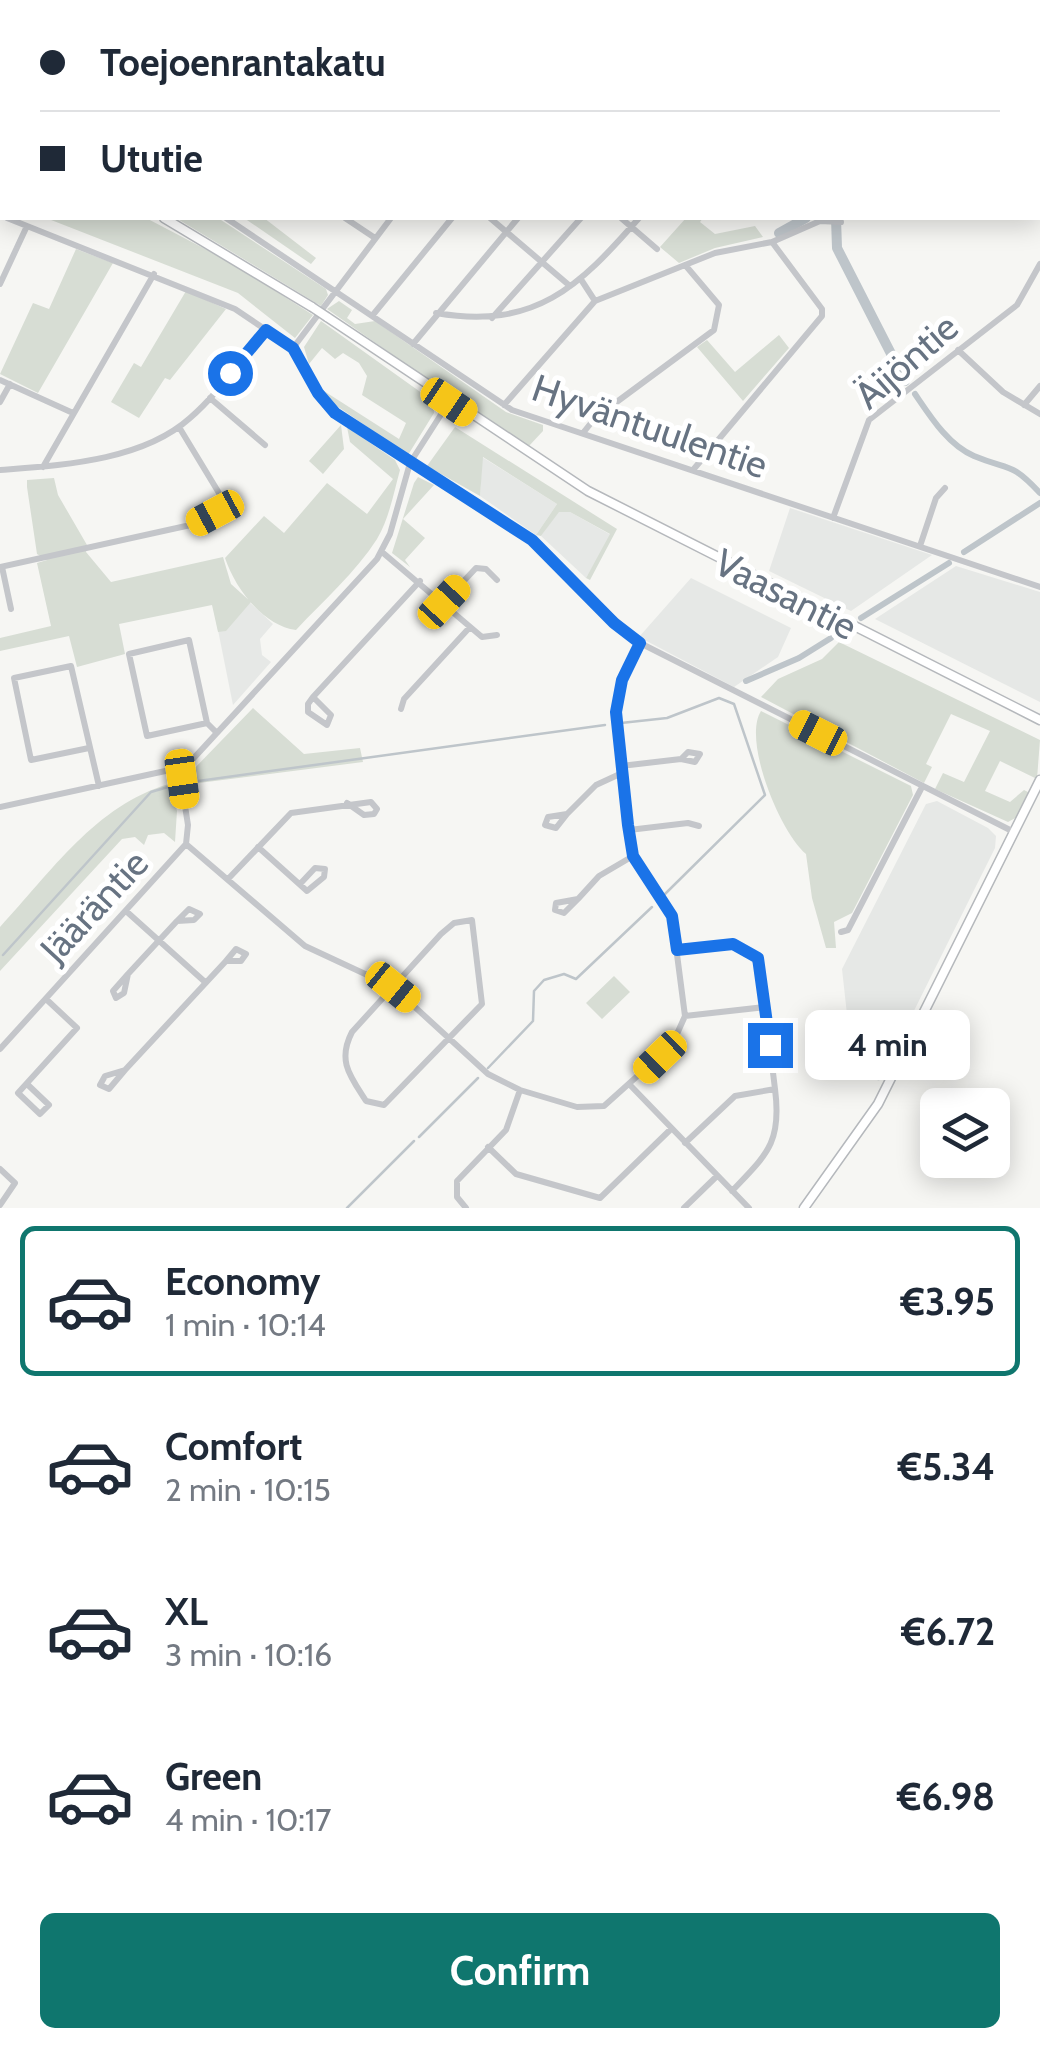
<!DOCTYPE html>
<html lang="en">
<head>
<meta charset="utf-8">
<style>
	:root { --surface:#fff; --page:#f6f6f7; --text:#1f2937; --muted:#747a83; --line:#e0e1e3; --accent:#0f766e }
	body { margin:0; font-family:Cabin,sans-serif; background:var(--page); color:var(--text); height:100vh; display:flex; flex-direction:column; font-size:38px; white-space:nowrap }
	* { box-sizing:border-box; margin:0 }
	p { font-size:32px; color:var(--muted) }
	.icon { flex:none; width:55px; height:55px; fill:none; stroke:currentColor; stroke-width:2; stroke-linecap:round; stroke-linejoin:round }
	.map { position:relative; height:1208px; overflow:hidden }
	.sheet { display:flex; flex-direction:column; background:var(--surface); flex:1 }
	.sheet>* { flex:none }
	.guide { position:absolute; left:0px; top:0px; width:1040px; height:220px; box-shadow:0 5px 25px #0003; display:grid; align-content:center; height:220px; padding:0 40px; background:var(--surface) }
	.fabs { position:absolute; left:920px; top:1088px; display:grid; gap:20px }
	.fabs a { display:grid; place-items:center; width:90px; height:90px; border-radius:15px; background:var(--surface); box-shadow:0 5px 25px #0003; font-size:50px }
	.end { position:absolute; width:45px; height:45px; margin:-22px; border:12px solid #1a73e8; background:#fff; box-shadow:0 0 0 5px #fff }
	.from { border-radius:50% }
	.bubble { position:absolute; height:70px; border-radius:15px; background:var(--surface); box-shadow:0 5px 25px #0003; font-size:32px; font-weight:700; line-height:70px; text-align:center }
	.car { position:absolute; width:30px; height:60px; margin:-30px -15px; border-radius:12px; box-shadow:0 0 8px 2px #0007; background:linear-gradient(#f5c518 24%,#345 0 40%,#f5c518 0 76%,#345 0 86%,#f5c518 0) }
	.guide b { display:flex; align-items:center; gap:35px; height:95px; font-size:38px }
	.guide b+b { border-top:2px solid var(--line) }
	.guide i { width:25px; height:25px; background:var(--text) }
	ul { padding:18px 0 0; list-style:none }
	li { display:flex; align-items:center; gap:30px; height:150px; margin:0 20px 15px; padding:0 20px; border:5px solid transparent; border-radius:15px }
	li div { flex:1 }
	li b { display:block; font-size:38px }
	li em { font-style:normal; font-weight:700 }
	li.selected { border-color:var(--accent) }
	li>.icon { width:90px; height:90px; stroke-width:1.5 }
	.cta { display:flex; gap:20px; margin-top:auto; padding:20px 40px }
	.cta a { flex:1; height:115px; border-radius:15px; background:var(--accent); color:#fff; font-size:40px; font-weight:700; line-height:115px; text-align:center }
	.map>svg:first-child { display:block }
</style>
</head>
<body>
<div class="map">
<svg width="1040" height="1208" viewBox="0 0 1040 1208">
	<rect width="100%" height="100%" fill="#f6f6f3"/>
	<path fill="#e6e8e6" d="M482,457l75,47 -21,31 -56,-39z
		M790,508l142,47 -81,56 -82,-40z
		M558,512h12l41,23 -25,43 -45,-42z
		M956,566l84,26v110l-165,-83z
		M691,578l100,50 -13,29 -44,30 -95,-50z
		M245,598l28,26 -13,15 2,16 9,7 -38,43 -20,-100z
		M937,801l51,27 8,8 -1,12 -116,233 -26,-12 -11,-100 84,-165z"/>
	<path fill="#d7ddd4" d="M26,218h120l84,44 83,53 -18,23 -57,-45 -192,-75z
		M176,218h42l108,71 2,6 -7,11z
		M244,218h20l52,40 -5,6z
		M686,218h17l-3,4 15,12 40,-8 8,11 -48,11 -36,15 -19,-16z
		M76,249l37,14 -75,130 -38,-19 33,-71 16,6z
		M186,291l40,18 -56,71 -5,-2 -26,40 -28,-16 23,-39 7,4z
		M339,301l13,9 -5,8 8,6 20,-3 131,91 37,13v6l-15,16 -18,-10 -183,-128z
		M321,321l112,80 1,12 -26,42 -74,-51 -10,-13 75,48 7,-16 -44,-28 5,-19 -8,-13 -16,-10 -8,6 -13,-11 -13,16 -5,-17z
		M779,335l10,13 -46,53 -46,-54 10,-7 28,32z
		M341,425l3,24 -21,25 -14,-13z
		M347,427l48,33 5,10c-6,22 -11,49 -23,69 -21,33 -54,62 -81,91 -33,-4 -61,-42 -71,-72l39,-42 20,17 43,-50 40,31 26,-35 -43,-37z
		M455,427l162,102 -27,51 -4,-2 24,-44 -40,-22h-11l-18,24 -5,-1 21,-31 -74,-47 -3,39 -53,-30z
		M418,477l16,8 -31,34 22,19 -20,22 5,7 -18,-14 22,-70z
		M54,478l4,17 29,50 -1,7 25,30 112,-25 8,27 20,18 -25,29 -8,1 -6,-27 -93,19 6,30 -48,13 -8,-31 -69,15v-13l51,-12 -14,-63 10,-3 -10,-6 -10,-67v-7z
		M839,642l201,98 -3,39 -37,-18 -15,30 25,11 14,-12 6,3 -11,23 -11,6 -73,-33 8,-16 21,9 26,-51 -39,-17 -25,50 6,3 -8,16 -163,-86 17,-18 44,-20z
		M253,708l51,46 56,-6 3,14 -172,22 -2,-10z
		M761,711l150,75 2,9 -61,118 -18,9 2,26h-10l-14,-50 -6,-44c-25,-20 -64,-113 -45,-143z
		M169,784l8,27 -2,31 -11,-9 -16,2 -4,10 -9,-8 -13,2 -122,132v-44c51,-55 96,-122 169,-143z
		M614,976l16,16 -28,27 -16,-16z"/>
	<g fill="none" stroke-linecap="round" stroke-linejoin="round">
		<path stroke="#bec5ca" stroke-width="2.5" d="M621,723l46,-5 52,-20 15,6 31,91 -101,100
			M191,782l414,-57
			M3,955l148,-163 17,-5
			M488,1068l45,-47 1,-30 10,-11 20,-6 12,5 76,-72
			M419,1137l59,-59
			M347,1208l67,-67"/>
		<path stroke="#bec5ca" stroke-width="6" d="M915,394c15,22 33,51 59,62 36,15 36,5 66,37
			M964,552l76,-49
			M861,618l88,-55
			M746,681l53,-23 32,-20"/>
		<path stroke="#bec5ca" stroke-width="10" d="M645,0l3,2
			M836,218l1,30 68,133
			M779,233l27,-15"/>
		<g stroke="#b5b8bc" stroke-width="11">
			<path id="major" d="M0,149l2,1
				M164,218l148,89
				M327,317l261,174 452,229
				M804,1208l74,-104 162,-324"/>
		</g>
		<path stroke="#c4c6ca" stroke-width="6" d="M180,0h4
			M633,0l3,2
			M954,0l3,2
			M550,2l2,-2
			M762,2l1,-2
			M1027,2l11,-2
			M0,119l2,1
			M1038,124l2,4
			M0,215l2,1
			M7,218l228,91 58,39 24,45 18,20 182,116 123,114 374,189
			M226,218l286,192 528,177
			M345,218l30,20
			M490,218l80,68
			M621,218l36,31
			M772,242l48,-21 21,1
			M582,281l13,20
			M0,284l27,-58
			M436,313c99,17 143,-26 203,-95
			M372,316l80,-98
			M492,318l89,-100
			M413,344l105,-126
			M293,348l98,-130
			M958,350l45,42 37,22
			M0,380l73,33
			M210,398l55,47
			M0,402l10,-18
			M504,405l91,-104 120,-48 57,-11 50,67v7l-129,154
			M1024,405l16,-19
			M583,433l12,-15 119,-88 5,-25 -33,-39
			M43,467l111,-193
			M0,470c62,-5 142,-9 190,-52 29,-25 51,-59 76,-87
			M833,518l36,-98 148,-115 23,-41
			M920,546l16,-48 9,-10
			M382,552l100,85 15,-2
			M0,567l195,-43 20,-11 7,-15 -43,-71
			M2,567l9,42
			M444,602l32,-34 10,1 11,11
			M313,697l18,18 -4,10 -19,-13v-8l5,-7 107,-116
			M401,709l3,-10 66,-72
			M207,723l-60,13 -18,-82 60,-14 18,83 10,10
			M89,748l-58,12 -17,-82 57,-12 28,120
			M621,766l60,-7 7,-7 12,2 -5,8 -14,-3
			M0,807l179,-39 13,-8 185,-201 13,-25 20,-71 39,-61
			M567,814l-11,14 -11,-3 3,-8 19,-3 29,-29 26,-12
			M629,830l59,-7 11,3
			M186,844l119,102 88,41 95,87 32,16 57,17 27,-1 68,-61 13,-29 -13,-100 -39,-60 -5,-31 -12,-113 6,-32 18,-37
			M258,847l49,44 17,-14 1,-8 -10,-1 -15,16
			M229,878l62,-65 80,-11 6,7 -3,5 -10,1 -17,-12
			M578,899l-14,14 -9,-3 1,-7 22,-4 21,-23 34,-20
			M126,911l79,71
			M472,920l10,84 -98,101 -18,-4c-16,-25 -29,-40 -14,-69l89,-98 13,-11z
			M841,932l7,-2 74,-143
			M677,950c68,-8 79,-18 88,57l-80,9
			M128,974l-15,17 3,7 8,-5 4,-19 49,-53 17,-1 6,-6 -11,-5 -12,12
			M765,1007l10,82
			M0,1049l186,-205 2,-19 -9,-57
			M125,1070l-16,19 -9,-4 5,-9 20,-6 101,-109h15l5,-7 -10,-5 -10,12
			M27,1084l22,21 -9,9 -22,-21 59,-65 -31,-29
			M630,1085l119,123
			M685,1143l50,-47 40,-7c7,54 -8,65 -43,102
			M488,1147l28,27 84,24 71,-69
			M0,1169l15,14 -15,22
			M466,1208l-9,-11v-16l49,-51 14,-40
			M684,1208l33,-32"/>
		<use href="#major" stroke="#fff" stroke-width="8"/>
		<g stroke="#b5b8bc" stroke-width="11" stroke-linecap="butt">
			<path id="major-bridge" d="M312,307l15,10"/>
		</g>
		<use href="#major-bridge" stroke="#fff" stroke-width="8"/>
	</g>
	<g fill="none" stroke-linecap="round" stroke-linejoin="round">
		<path stroke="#1a73e8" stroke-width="12" d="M230,373l36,-43 27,18 25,45 17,20 197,127 82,83 26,20 -18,37 -6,32 12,113 5,31 39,60 5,34 56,-6 25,14 12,87"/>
	</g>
	<g text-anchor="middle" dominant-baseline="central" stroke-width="10" stroke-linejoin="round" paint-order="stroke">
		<g font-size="38" fill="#677382" stroke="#fff">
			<text transform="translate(906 361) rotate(-41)">Äijöntie</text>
			<text transform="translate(650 426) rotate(19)">Hyväntuulentie</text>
			<text transform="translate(786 594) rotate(27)">Vaasantie</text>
			<text transform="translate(94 906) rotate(-47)">Jääräntie</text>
		</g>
	</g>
</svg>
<div class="fabs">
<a><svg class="icon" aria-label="layers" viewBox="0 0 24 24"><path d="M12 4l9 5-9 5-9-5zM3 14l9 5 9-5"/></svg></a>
</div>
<i class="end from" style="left:230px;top:373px"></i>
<i class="end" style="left:770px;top:1045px"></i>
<div class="bubble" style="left:805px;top:1010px;width:165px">4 min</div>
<i class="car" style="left:449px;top:402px;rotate:124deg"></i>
<i class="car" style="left:215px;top:513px;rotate:242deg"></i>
<i class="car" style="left:444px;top:602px;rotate:43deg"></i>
<i class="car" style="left:818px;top:733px;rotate:297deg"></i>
<i class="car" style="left:182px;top:779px;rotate:172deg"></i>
<i class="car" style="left:393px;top:987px;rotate:129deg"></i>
<i class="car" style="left:660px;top:1057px;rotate:226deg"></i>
<div class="guide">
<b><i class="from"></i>Toejoenrantakatu</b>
<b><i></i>Ututie</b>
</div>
</div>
<section class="sheet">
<ul>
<li class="selected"><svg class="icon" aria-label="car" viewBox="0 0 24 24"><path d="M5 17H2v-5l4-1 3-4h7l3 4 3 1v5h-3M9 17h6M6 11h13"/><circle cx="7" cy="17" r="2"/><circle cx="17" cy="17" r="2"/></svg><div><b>Economy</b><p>1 min · 10:14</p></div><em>€3.95</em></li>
<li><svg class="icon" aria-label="car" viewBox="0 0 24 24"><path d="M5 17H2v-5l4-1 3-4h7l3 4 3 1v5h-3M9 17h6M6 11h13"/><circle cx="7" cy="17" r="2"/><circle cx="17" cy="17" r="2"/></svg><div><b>Comfort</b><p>2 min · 10:15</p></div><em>€5.34</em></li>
<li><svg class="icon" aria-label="car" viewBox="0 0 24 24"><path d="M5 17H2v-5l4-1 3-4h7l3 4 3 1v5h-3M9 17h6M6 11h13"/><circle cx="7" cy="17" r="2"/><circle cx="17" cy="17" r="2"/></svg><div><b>XL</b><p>3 min · 10:16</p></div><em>€6.72</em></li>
<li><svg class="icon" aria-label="car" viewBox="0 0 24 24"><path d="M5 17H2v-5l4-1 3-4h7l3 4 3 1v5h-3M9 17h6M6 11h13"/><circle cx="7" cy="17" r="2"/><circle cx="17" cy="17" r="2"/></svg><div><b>Green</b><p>4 min · 10:17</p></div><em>€6.98</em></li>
</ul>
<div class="cta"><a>Confirm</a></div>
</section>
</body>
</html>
